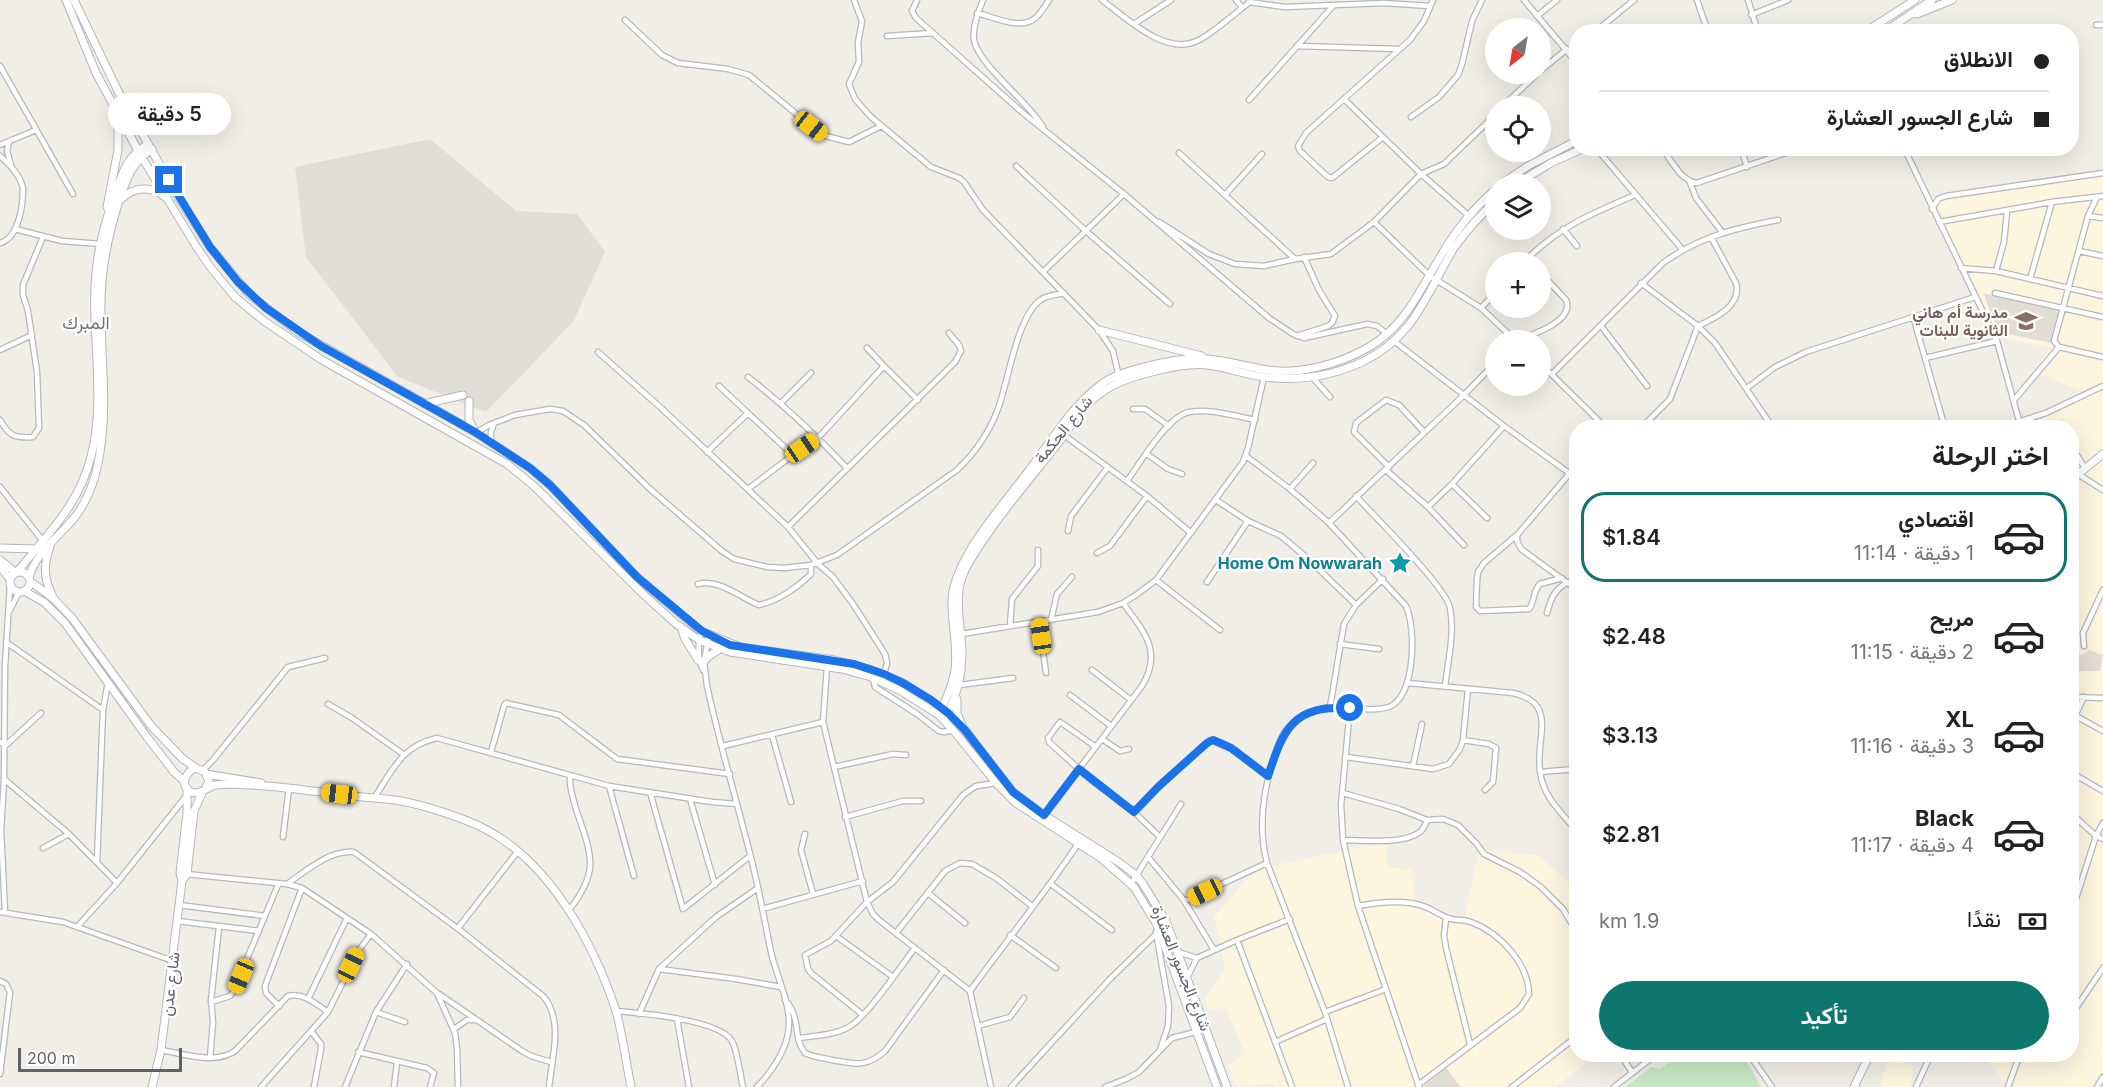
<!DOCTYPE html>
<html lang="ar">
<head>
<meta charset="utf-8">
<style>
	:root { --surface:#fff; --page:#f6f6f6; --text:#222; --muted:#767676; --line:#e0e0e0; --accent:#0f766e }
	body { margin:0; font-family:Inter,Vazirmatn,sans-serif; background:var(--page); color:var(--text); direction:rtl; height:100vh; display:flex; flex-direction:column; font-size:22px; white-space:nowrap }
	* { box-sizing:border-box; margin:0 }
	p { font-size:20px; color:var(--muted) }
	.icon { flex:none; width:33px; height:33px; fill:none; stroke:currentColor; stroke-width:2; stroke-linecap:round; stroke-linejoin:round }
	.map { position:relative; flex:1; overflow:hidden; direction:ltr }
	.details { position:absolute; left:1569px; top:420px; width:510px; height:642px; display:flex; flex-direction:column; background:var(--surface); border-radius:24px; box-shadow:0 6px 24px #0002; direction:rtl }
	.details>* { flex:none }
	.guide { position:absolute; left:1569px; top:24px; width:510px; height:132px; border-radius:24px; box-shadow:0 6px 24px #0002; direction:rtl; display:grid; align-content:center; height:132px; padding:0 30px; background:var(--surface) }
	.needle { width:39px; rotate:211deg }
	.tools { position:absolute; left:1485px; top:18px; display:grid; gap:12px }
	.tools a { display:grid; place-items:center; width:66px; height:66px; border-radius:50%; background:var(--surface); box-shadow:0 6px 24px #0002; font-size:30px }
	.scale { position:absolute; left:18px; bottom:15px; width:164px; box-sizing:border-box; padding-left:6px; border:3px solid #5f6367; border-top:0; font-size:16px; line-height:21px; white-space:nowrap; color:#5f6367; -webkit-text-stroke:4px #fff; paint-order:stroke }
	.end { position:absolute; width:27px; height:27px; margin:-14px; border:8px solid #1a73e8; background:#fff; box-shadow:0 0 0 3px #fff }
	.from { border-radius:50% }
	.bubble { position:absolute; height:42px; border-radius:21px; background:var(--surface); box-shadow:0 6px 24px #0002; font-size:20px; font-weight:600; line-height:42px; text-align:center; direction:rtl }
	.car { position:absolute; width:18px; height:36px; margin:-18px -9px; border-radius:8px; box-shadow:0 0 4px 2px #0007; background:linear-gradient(#f5c518 24%,#345 0 40%,#f5c518 0 76%,#345 0 86%,#f5c518 0) }
	.guide b { display:flex; align-items:center; gap:21px; height:57px; font-size:22px }
	.guide b+b { border-top:2px solid var(--line) }
	.guide i { width:15px; height:15px; background:var(--text) }
	ul { padding:0; list-style:none }
	li { display:flex; align-items:center; gap:18px; height:90px; margin:0 12px 9px; padding:0 18px; border:3px solid transparent; border-radius:24px }
	li div { flex:1 }
	li b { display:block; font-size:22px }
	li em { font-style:normal; font-weight:600 }
	li.active { border-color:var(--accent) }
	li>.icon { width:54px; height:54px; stroke-width:1.5 }
	h2 { padding:0 30px; font-size:27px; line-height:72px }
	.pay { display:flex; align-items:center; gap:15px; height:66px; padding:0 30px; font-size:22px }
	.pay p { margin-inline-start:auto }
	.action { display:flex; gap:12px; margin-top:auto; padding:12px 30px }
	.action a { flex:1; height:69px; border-radius:36px; background:var(--accent); color:#fff; font-size:24px; font-weight:600; line-height:69px; text-align:center }
	.map>svg:first-child { display:block }
</style>
</head>
<body>
<div class="map">
<svg width="2103" height="1087" viewBox="0 0 2103 1087">
	<rect width="100%" height="100%" fill="#f1eee7"/>
	<path fill="#fef5df" d="M2103,175v912h-95l-25,-32 89,-1v-626l-83,-1 45,-11 48,-25 -48,-19 16,-24 -54,-12 -68,-138z
		M1387,842v25l25,3 3,29 48,26 16,-75 58,5 36,30 3,8v161l20,1 -41,32h-281l-2,-4 -34,4 -12,-21 19,-11 -19,-47 -17,2 -4,-12 20,-28 -11,-53 42,-48z
		M1888,1058l26,8 -4,21h-30z"/>
	<path fill="#e0ddd9" d="M430,139l86,72 61,3 28,38 -32,70 -87,90 -88,-35 -92,-120 -11,-90z"/>
	<path fill="#e1ddd5" d="M1983,293l76,17 -8,33 -52,-11z
		M2089,650l14,5 -3,16h-28l4,-17 7,1z
		M1446,1068l15,19h-37v-1z"/>
	<path fill="#c7e8c4" d="M1676,1055h67l18,32h-135l25,-20 9,2 16,-12z"/>
	<g fill="none" stroke-linecap="round" stroke-linejoin="round">
		<g stroke="#b4b8bb" stroke-width="7">
			<path id="street" d="M854,0l8,21 -4,22 1,19 -10,22 6,15 16,18 60,50 28,11 5,4 19,28 116,120 14,21 7,31
				M917,0l-5,11 4,7 107,95 101,81 145,124 24,16 11,4 63,-14 10,2 10,8
				M983,0c-5,12 -11,28 -9,40 5,26 55,62 69,87
				M1102,0c24,18 63,56 95,41 14,-6 38,-28 53,-39
				M1236,0l6,7
				M1524,0l52,62
				M1697,0l11,32
				M1748,0l10,32
				M1249,2l36,5 99,-4 46,3
				M977,13c16,4 43,17 57,6 6,-4 11,-13 15,-19
				M1751,15l37,-15
				M1537,16l20,-16
				M625,20l37,35 16,8 50,6 21,6 73,60 27,7 32,-16
				M1134,24l37,-24
				M2096,25h7
				M1595,32l39,-32
				M887,36l46,-3
				M1297,46l102,3
				M1569,52l7,-6
				M0,66l73,128
				M1540,71l27,-22
				M1521,74l7,7
				M1344,99l77,75 48,42
				M1249,100l84,-94
				M1503,106l34,-32
				M1411,117l28,-20 19,-22 4,-11 10,-43 10,-21
				M1383,137l-51,41 -4,-1 -28,-26 -2,-5 8,-13 11,-10 93,-83 14,-19 9,-21
				M9,142l-2,9 4,14
				M0,145l36,-15
				M1596,148l86,101
				M1662,148c9,12 19,33 35,35l103,-35
				M1741,148l6,19
				M1904,148l93,193 24,87
				M1179,153l116,106
				M0,156c10,9 20,19 23,32 0,17 -4,50 -23,55
				M1016,166l71,66 83,72
				M1689,180l7,18 26,34
				M1225,195l37,-41
				M2097,197l-9,19 -34,125 5,6 44,10
				M1932,209l6,-10 8,-3 157,-23
				M2088,216l15,2
				M1159,222l50,32 26,10 29,2 31,-7 36,-5 43,-32 47,-48 23,-10 52,-50
				M1374,222l56,54 51,32 34,32
				M1939,222l113,-20 51,-6
				M15,229l47,12 39,3
				M1563,229l14,17
				M2079,251l24,5
				M1524,262c34,-35 67,-48 111,-67
				M1961,268l35,3 107,25
				M1044,271l80,-77
				M1996,271l8,-29 3,-31
				M2030,279l22,-77
				M1641,283l57,43 17,17 58,85
				M1995,293l108,24
				M1481,308l15,-16
				M1913,316l32,112
				M1601,326l46,60
				M1297,336l31,-10 4,-3 3,-7 -16,-26 -15,-33
				M1517,340c15,-5 58,-19 49,-40l-26,-28
				M1394,341l110,85 72,52
				M867,348l17,18
				M0,350l32,-15
				M598,352l62,55 128,120
				M1925,358l72,-17
				M1540,363l66,65
				M1553,373l110,-110c36,-26 72,-35 115,-43
				M748,377c36,28 68,58 99,91
				M1312,377l18,20
				M719,386l74,69 25,-17 66,-72 34,34
				M1747,388l28,-21 31,-15 169,-55
				M2014,400l45,-53
				M781,403l30,-30
				M1133,409h12l24,17
				M0,420c10,17 14,18 33,17l6,-9 -2,-56 -9,-61 -5,-16v-10l20,-48
				M1641,428l29,-29 28,-73c17,-8 44,-20 38,-43l-25,-46
				M1999,428l47,-15 57,-27
				M476,433l13,-8 26,-10 35,-6 13,2 21,14 66,64 72,62 12,8 33,8 17,1 27,-3 26,-10 120,-85c18,-17 32,-37 41,-61 10,-26 19,-95 44,-110 6,-4 14,-4 22,-6
				M1064,435l83,61 44,37
				M491,442v-10l3,-9
				M707,452l41,-39
				M2075,452l10,16
				M1147,454l21,15 14,5
				M1246,456l44,33 39,34 77,83c10,21 10,91 -17,101 -22,7 -47,-5 -69,2 -12,4 -26,11 -34,21 -6,7 -8,17 -11,25 -12,35 -17,73 -8,108l58,149 23,75
				M1389,467l-35,-35 2,-9 30,-23 13,5 25,27
				M1386,470l42,37 36,38
				M2078,474l25,16
				M1127,481c13,-18 41,-65 62,-69 21,-4 46,4 66,8
				M1452,484l35,34
				M0,487l43,54
				M748,489l45,-34
				M1290,489l23,-26
				M1356,496c18,20 90,91 94,112 5,25 -2,53 -5,78
				M1216,500l32,21 33,15 25,21 50,48
				M1428,507l24,-23 52,-58
				M1329,523l135,-128 32,-33
				M1068,531l3,-15 37,-49
				M1517,536v5l4,8 55,40
				M1097,553l13,-7 37,-50
				M1562,578l-22,6c-8,8 -5,18 -11,25l-49,2 -4,-4 1,-27 1,-8 6,-9 34,-29 52,-61
				M1156,580l64,50
				M1207,582l41,-61
				M698,584c20,-6 43,14 61,21 19,-4 39,-18 52,-31v-9
				M1571,584l5,-7
				M9,612l10,-20
				M1547,613c4,-15 7,-23 21,-31
				M1051,620l6,-26 15,-17
				M1039,622l7,51
				M1010,626l2,-27 26,-33v-16
				M701,631c-3,14 -4,26 2,39
				M961,634l137,-22 25,-9 13,-8 20,-15 87,-118 5,-14 16,-71
				M709,635l-5,26 3,25c12,55 28,109 42,164 9,33 15,68 22,102 5,23 18,47 18,71 0,24 -16,47 -32,64
				M6,642l97,68
				M1340,644l39,5
				M2084,646l-1,-13 20,-43
				M827,667l-4,55 44,180 6,12 6,6 91,71 21,96
				M1092,670l39,30
				M884,674l3,-11 -2,-9 -32,-50 -20,-27 -15,-13 -30,-37 167,-165 6,-11 -2,-6 -10,-12
				M873,678l2,9 42,27 22,17 5,1 9,-2
				M1408,683l105,10c46,10 22,45 27,78 3,26 20,40 36,59
				M960,685l53,-7
				M1070,695l41,31
				M2072,697l31,1
				M328,704l24,14 51,36
				M1330,707l14,-83 12,-19 27,-26
				M1350,708l-9,97 2,35 15,66 61,181
				M2076,716l27,15
				M2072,722l12,-25
				M772,735l19,67
				M1102,739l18,12 9,-2
				M1463,740l26,4 7,4 -3,34 -8,8
				M0,742l5,4 36,-33
				M723,746l100,-24
				M1096,747l-36,-25 -12,16 1,4 42,38 43,32 26,25
				M491,752l13,-46 2,-3 53,12 58,44 113,15
				M1346,757l87,12 16,-5 11,-15 3,-9 5,-51
				M1413,766l9,-42
				M834,767l59,-13 13,1
				M203,770l10,-10 75,-93 37,-9
				M1540,772l36,-3
				M2072,773l31,18
				M4,779l65,55 48,49
				M609,786l25,90
				M650,792l33,117 67,-53
				M1343,793l56,16 28,11 16,-1 15,6 18,18 8,11 36,18 21,15 22,22 13,22
				M374,798c19,-28 27,-52 63,-60l172,48 103,16 25,2
				M690,799l25,86
				M1134,812l20,-21 56,-51c17,0 44,25 58,36
				M2072,814l24,22 7,3
				M1044,815l98,-129c21,-35 2,-54 -19,-83
				M845,817l58,-16h18
				M805,834l-4,16 12,44
				M283,837l6,-49
				M1343,840c20,0 60,5 77,-8 4,-3 5,-7 7,-12
				M43,848l26,-14
				M1148,857l35,42 31,51
				M97,862l6,-152 5,-28
				M186,874l101,10 15,4 69,46 66,59 18,40 2,15 1,39
				M287,884c19,-13 42,-34 67,-32l107,79 82,65c21,24 9,62 6,91
				M1051,884l61,46
				M1131,884l50,-80
				M928,893l37,30
				M1185,901l82,-38
				M179,905l86,11
				M1358,906c21,-4 45,-7 65,0 9,3 16,9 25,12 7,3 15,1 23,4 29,11 57,41 58,72l-9,14 -102,77
				M762,909l101,-28
				M569,910c32,-40 22,-56 7,-101 -3,-11 -7,-21 -6,-33
				M2072,911l24,-75 7,-13
				M0,912l63,10 110,39
				M5,912l-4,-82 3,-51 1,-113 5,-81
				M1446,918l-2,17 2,13 24,96
				M177,921l82,10
				M77,927l40,-44 70,-88
				M458,928l60,-77
				M1156,932l13,74 -1,20 -8,24
				M896,933l49,-62 15,-8 12,1 24,14 36,28
				M1010,935l46,33
				M836,936l57,41
				M1237,940l55,147
				M1178,952l19,6
				M659,969l77,10 45,8
				M1188,976l9,-18 40,-18 53,-21
				M0,981l6,3 4,8 -10,82
				M970,991c36,-49 74,-97 108,-147
				M439,994l83,57 9,5 20,6
				M308,999l39,-81
				M785,1000c17,18 7,37 20,53 8,4 18,5 27,7 23,4 34,8 53,-9l59,-81
				M211,1002l19,-6 3,-4 45,-107
				M279,1006l-13,-13 -1,-7 37,-98
				M616,1011c24,2 104,9 116,30 6,12 8,33 11,46
				M376,1012l29,10
				M1325,1012l61,-23
				M639,1014l20,-45 57,-52 42,-29
				M2072,1014l31,-46
				M863,1015l-51,-41 -4,-5 -3,-14 26,-14 36,-39 26,-20 70,-87 13,-9 20,-3
				M677,1019l12,68
				M978,1026l32,-9 14,-19
				M454,1029l13,-9h9
				M311,1031l10,13v5l-7,38
				M799,1038c16,-2 35,-3 50,-11 17,-9 52,-61 65,-78
				M1275,1042l52,-23
				M161,1050c24,4 53,15 74,1l53,-55c15,-4 28,8 40,16
				M358,1052l69,16 7,5 -4,14
				M1620,1054l12,18
				M1749,1054l23,33
				M210,1058l3,-36 -2,-22 8,-73
				M261,1087l67,-75 31,-62 12,-16
				M345,1087l31,-75 31,-48
				M394,1087l3,-25
				M1011,1087l98,-107 47,-46
				M1105,1087l21,-8 13,-7 33,-34 24,-6
				M1512,1087l64,-50
				M1614,1087l43,-33
				M1916,1087l15,-33
				M2008,1087l12,-33
				M2097,1087l6,-10"/>
		</g>
		<g stroke="#b3b7bb" stroke-width="9">
			<path id="secondary" d="M66,0l30,73 45,83 55,90 15,22 24,29 29,24 58,39 185,104 27,22 109,108 33,30 23,16 31,12 112,17 29,8 30,14 38,24 14,15 43,53 20,20 85,55 33,29 23,38 60,162
				M74,0l44,91 59,104 33,52 40,48 48,37 177,100 55,36 20,17 87,92 64,54 39,16 94,13 35,9 34,14 39,25 23,22 48,62 31,23 73,46 19,14 7,9 23,37 61,166
				M1917,14l35,-14
				M1865,32l50,-32
				M1884,32l48,-32
				M1501,184l27,-18 48,-25
				M1516,184l35,-21 33,-15
				M121,199c13,-12 30,-14 44,-2
				M107,207l11,-57v-33
				M1099,330l103,26
				M469,401v19l6,12
				M424,404l39,-9
				M2072,479l31,-25
				M50,547c-7,18 -6,33 3,50
				M0,548l36,1
				M0,560l15,12
				M0,567l10,12
				M18,571c30,-38 60,-64 73,-114 12,-46 5,-94 4,-141 -2,-42 4,-77 18,-116 10,-27 10,-40 35,-56
				M10 582a10 10 0 1 1 20 0a10 10 0 1 1-20 0Z
				M29,578c6,-25 30,-41 46,-61 16,-21 23,-46 26,-72 6,-44 0,-88 0,-132 -1,-38 6,-75 18,-112 7,-21 13,-39 33,-52
				M30,581l24,18 18,19 80,109 31,32 13,9
				M24,591l20,11 21,21 82,114 27,35 10,9
				M681,627l4,12 13,21
				M704,661l5,-5 11,-7
				M957,699v14l5,12
				M941,710c15,-32 17,-43 13,-79 -1,-13 -4,-27 -1,-40 9,-41 49,-85 74,-118 23,-30 45,-68 76,-90 17,-12 65,-23 86,-24 26,-2 47,5 72,10 36,7 77,-4 108,-22 35,-20 50,-55 70,-88 14,-25 34,-50 57,-70
				M947,715c10,-20 15,-38 15,-60 0,-31 -11,-61 5,-89 25,-43 58,-81 89,-120 15,-20 29,-44 51,-57 20,-13 77,-27 100,-24 20,2 38,10 58,12 33,4 67,-1 97,-15 53,-25 64,-68 92,-114 12,-17 26,-33 42,-47
				M206,774l55,9
				M206,788l3,-7 -4,-9 -9,-4c-13,4 -17,23 -1,25 8,0 14,-7 21,-8 12,-2 24,0 36,0 34,2 67,7 100,11 16,2 33,2 49,5 23,4 66,18 86,29 64,34 107,114 129,181 7,25 10,51 15,76
				M182,881l5,-7 7,-63 9,-20
				M152,1087l9,-37 21,-169 -2,-8 7,-60v-25
				M1854,1087l16,-33"/>
		</g>
		<use href="#street" stroke="#fff" stroke-width="4.5"/>
		<use href="#secondary" stroke="#fff" stroke-width="7"/>
	</g>
	<g fill="none" stroke-linecap="round" stroke-linejoin="round">
		<path stroke="#1a73e8" stroke-width="8" d="M169,180l41,67 28,35 28,26 55,38 154,86 55,36 20,17 87,92 65,54 28,14 124,19 30,10 19,9 28,17 17,13 17,17 48,62 31,23 35,-46 55,43 25,-26 48,-43 6,-3 18,8 37,28c16,-48 25,-71 82,-68"/>
	</g>
	<defs>
		<g id="school-bare" transform="scale(1.8)"><path d="M0-5L7-2L0 1L-7-2ZM-4 1L0 2.5L4 1V4Q0 6-4 4Z" fill="#8d6e63" stroke="#fff" stroke-width="2.5" paint-order="stroke"/></g>
		<g id="sight-bare" transform="scale(1.8)"><path d="M0-6L1.8-2.2L6-1.7L2.9 1.2L3.7 5.4L0 3.3L-3.7 5.4L-2.9 1.2L-6-1.7L-1.8-2.2Z" fill="#0f9aa8" stroke="#fff" stroke-width="2.5" paint-order="stroke"/></g>
	</defs>
	<g fill-rule="evenodd">
		<use href="#school-bare" x="2026" y="321"/>
		<use href="#sight-bare" x="1400" y="563"/>
	</g>
	<g text-anchor="middle" dominant-baseline="central" stroke-width="4.5" stroke-linejoin="round" paint-order="stroke">
		<g font-size="16" font-weight="bold" fill="#785e54" stroke="#fff" text-anchor="end">
			<text x="2008" y="312">مدرسة أم هاني<tspan x="2008" dy="18">الثانوية للبنات</tspan></text>
		</g>
		<g font-size="16" fill="#5f6367" stroke="#fff">
			<text transform="translate(1063 429) rotate(-51)">شارع الحكمة</text>
			<text transform="translate(1182 968) rotate(68)">شارع الجسور العشارة</text>
			<text transform="translate(170 984) rotate(-83)">شارع عدن</text>
		</g>
		<g font-size="16" font-weight="bold" fill="#0d838f" stroke="#fff" text-anchor="end">
			<text x="1382" y="563">Home Om Nowwarah</text>
		</g>
		<g font-size="18" fill="#707579" stroke="#fff">
			<text x="86" y="322">المبرك</text>
		</g>
	</g>
</svg>
<div class="tools">
<a><svg class="needle" viewBox="-14 -14 28 28"><path d="M0-13l5 13h-10z" fill="#e53935"/><path d="M0 13l5-13h-10z" fill="#767676"/></svg></a>
<a><svg class="icon" aria-label="locate" viewBox="0 0 24 24"><circle cx="12" cy="12" r="6"/><path d="M12 2v4M12 18v4M2 12h4M18 12h4"/></svg></a>
<a><svg class="icon" aria-label="layers" viewBox="0 0 24 24"><path d="M12 4l9 5-9 5-9-5zM3 14l9 5 9-5"/></svg></a>
<a>+</a>
<a>−</a>
</div>
<div class="scale">200 m</div>
<i class="end from" style="left:1350px;top:708px"></i>
<i class="end" style="left:169px;top:180px"></i>
<div class="bubble" style="left:108px;top:93px;width:123px">5 دقيقة</div>
<i class="car" style="left:811px;top:126px;rotate:128deg"></i>
<i class="car" style="left:802px;top:448px;rotate:56deg"></i>
<i class="car" style="left:1041px;top:636px;rotate:352deg"></i>
<i class="car" style="left:339px;top:794px;rotate:277deg"></i>
<i class="car" style="left:1205px;top:892px;rotate:245deg"></i>
<i class="car" style="left:351px;top:965px;rotate:25deg"></i>
<i class="car" style="left:241px;top:976px;rotate:203deg"></i>
<div class="guide">
<b><i class="from"></i>الانطلاق</b>
<b><i></i>شارع الجسور العشارة</b>
</div>
<section class="details">
<h2>اختر الرحلة</h2>
<ul>
<li class="active"><svg class="icon" aria-label="car" viewBox="0 0 24 24"><path d="M5 17H2v-5l4-1 3-4h7l3 4 3 1v5h-3M9 17h6M6 11h13"/><circle cx="7" cy="17" r="2"/><circle cx="17" cy="17" r="2"/></svg><div><b>اقتصادي</b><p>1 دقيقة · 11:14</p></div><em>$1.84</em></li>
<li><svg class="icon" aria-label="car" viewBox="0 0 24 24"><path d="M5 17H2v-5l4-1 3-4h7l3 4 3 1v5h-3M9 17h6M6 11h13"/><circle cx="7" cy="17" r="2"/><circle cx="17" cy="17" r="2"/></svg><div><b>مريح</b><p>2 دقيقة · 11:15</p></div><em>$2.48</em></li>
<li><svg class="icon" aria-label="car" viewBox="0 0 24 24"><path d="M5 17H2v-5l4-1 3-4h7l3 4 3 1v5h-3M9 17h6M6 11h13"/><circle cx="7" cy="17" r="2"/><circle cx="17" cy="17" r="2"/></svg><div><b>XL</b><p>3 دقيقة · 11:16</p></div><em>$3.13</em></li>
<li><svg class="icon" aria-label="car" viewBox="0 0 24 24"><path d="M5 17H2v-5l4-1 3-4h7l3 4 3 1v5h-3M9 17h6M6 11h13"/><circle cx="7" cy="17" r="2"/><circle cx="17" cy="17" r="2"/></svg><div><b>Black</b><p>4 دقيقة · 11:17</p></div><em>$2.81</em></li>
</ul>
<div class="pay"><svg class="icon" aria-label="cash" viewBox="0 0 24 24"><path d="M3 7h18v10H3z"/><circle cx="12" cy="12" r="2"/></svg>نقدًا<p>1.9 km</p></div>
<div class="action"><a>تأكيد</a></div>
</section>
</div>
</body>
</html>
